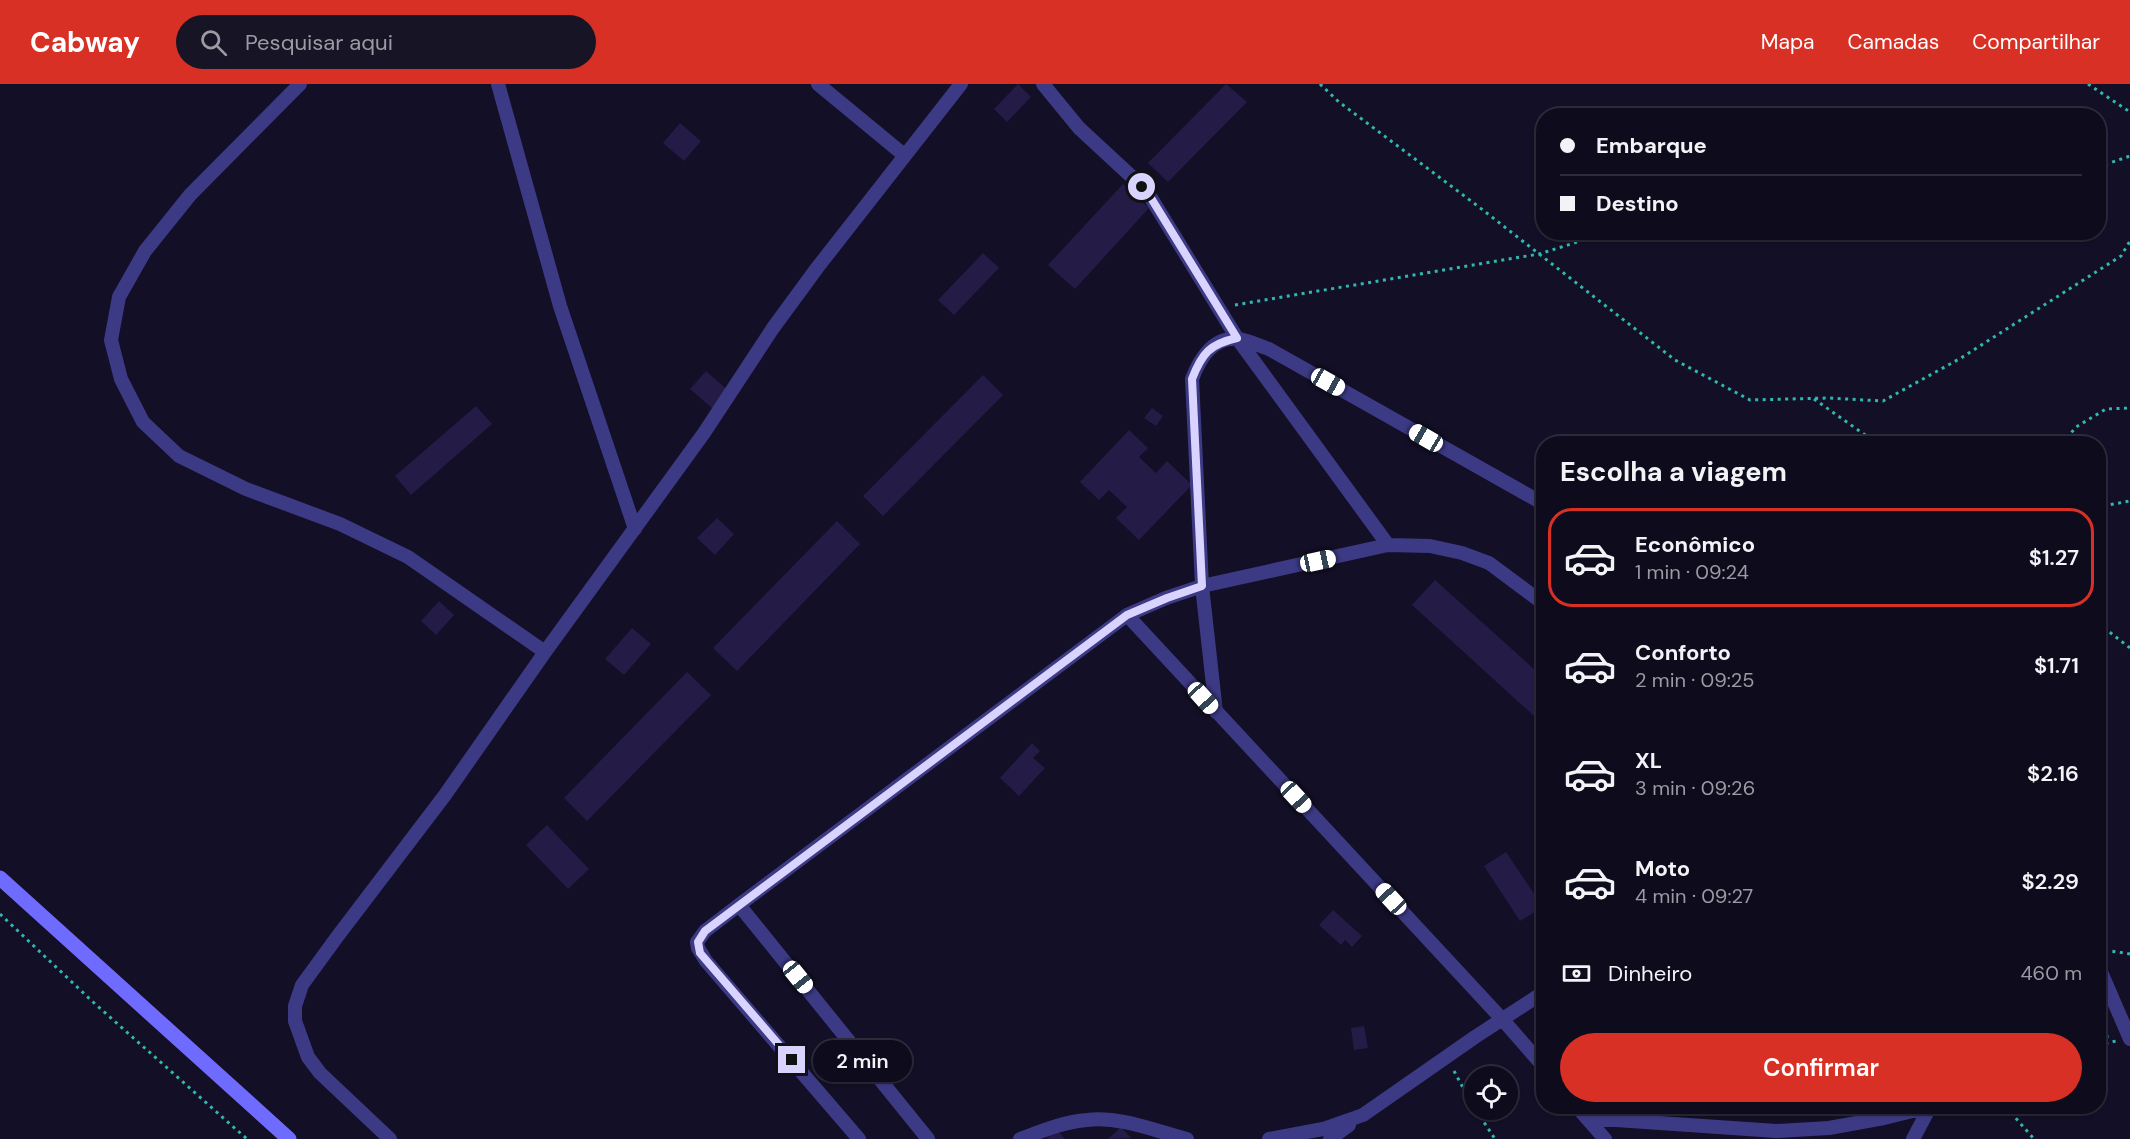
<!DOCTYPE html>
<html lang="pt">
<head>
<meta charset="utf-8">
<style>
	:root { --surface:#0e0b1c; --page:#171425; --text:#f1f3f6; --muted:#9b9ba3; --line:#2e2b3b; --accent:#d93025 }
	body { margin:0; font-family:"DM Sans",sans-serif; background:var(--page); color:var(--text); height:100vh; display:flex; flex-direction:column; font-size:22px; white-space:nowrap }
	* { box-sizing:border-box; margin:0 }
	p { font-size:20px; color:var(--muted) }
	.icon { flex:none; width:33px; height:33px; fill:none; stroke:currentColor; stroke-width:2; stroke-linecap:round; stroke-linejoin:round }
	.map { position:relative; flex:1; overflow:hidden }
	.details { position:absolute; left:1536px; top:352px; width:570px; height:678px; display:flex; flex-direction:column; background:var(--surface); border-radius:24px; box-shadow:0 2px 4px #0004,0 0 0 2px var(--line) }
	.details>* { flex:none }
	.hud { position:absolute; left:1536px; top:24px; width:570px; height:132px; border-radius:24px; box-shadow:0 2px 4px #0004,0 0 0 2px var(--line); display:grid; align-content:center; height:132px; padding:0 24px; background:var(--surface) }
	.buttons { position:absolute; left:1464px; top:982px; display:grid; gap:12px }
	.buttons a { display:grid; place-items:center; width:54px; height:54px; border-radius:50%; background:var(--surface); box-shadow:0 2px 4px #0004,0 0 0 2px var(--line); font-size:30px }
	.end { position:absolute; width:27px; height:27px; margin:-14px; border:8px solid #d9d4ff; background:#111; box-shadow:0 0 0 3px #111 }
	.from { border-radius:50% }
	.bubble { position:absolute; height:42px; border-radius:21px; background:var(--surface); box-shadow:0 2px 4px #0004,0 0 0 2px var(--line); font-size:20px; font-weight:600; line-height:42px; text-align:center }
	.car { position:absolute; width:18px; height:36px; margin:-18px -9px; border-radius:8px; box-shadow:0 0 4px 2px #0007; background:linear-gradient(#fff 24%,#345 0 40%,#fff 0 76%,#345 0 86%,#fff 0) }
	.hud b { display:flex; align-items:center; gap:21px; height:57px; font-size:22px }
	.hud b+b { border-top:2px solid var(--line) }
	.hud i { width:15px; height:15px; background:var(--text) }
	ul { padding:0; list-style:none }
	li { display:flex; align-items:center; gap:18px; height:99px; margin:0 12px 9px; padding:0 12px; border:3px solid transparent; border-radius:24px }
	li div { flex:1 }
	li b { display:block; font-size:22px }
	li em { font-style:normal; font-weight:600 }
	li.on { border-color:var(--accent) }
	li>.icon { width:54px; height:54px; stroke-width:1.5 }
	h2 { padding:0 24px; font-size:27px; line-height:72px }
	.pay { display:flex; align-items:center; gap:15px; height:66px; padding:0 24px; font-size:22px }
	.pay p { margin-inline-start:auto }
	.cta { display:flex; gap:12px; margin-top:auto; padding:12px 24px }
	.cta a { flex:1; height:69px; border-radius:36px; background:var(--accent); color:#fff; font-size:24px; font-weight:600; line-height:69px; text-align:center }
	header { display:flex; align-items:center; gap:36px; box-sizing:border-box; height:84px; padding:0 30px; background:var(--accent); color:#fff }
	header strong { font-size:28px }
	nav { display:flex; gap:33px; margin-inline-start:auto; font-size:21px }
	.search { width:420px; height:54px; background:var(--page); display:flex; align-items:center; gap:15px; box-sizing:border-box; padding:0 21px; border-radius:33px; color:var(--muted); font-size:22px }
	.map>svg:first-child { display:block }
</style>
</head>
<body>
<header>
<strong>Cabway</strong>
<div class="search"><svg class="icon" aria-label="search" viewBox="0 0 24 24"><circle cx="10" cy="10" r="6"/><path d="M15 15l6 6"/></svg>Pesquisar aqui</div>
<nav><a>Mapa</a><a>Camadas</a><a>Compartilhar</a></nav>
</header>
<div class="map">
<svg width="2130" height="1055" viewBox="0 0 2130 1055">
	<rect width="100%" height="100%" fill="#130f26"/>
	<path fill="#241b47" d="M1018,0l13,13 -24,25 -13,-13z
		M1226,0l21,18 -79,80 -20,-19z
		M680,39l21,18 -17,20 -21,-18z
		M1123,100l26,24 -74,81 -27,-24z
		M983,169l16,15 -45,47 -16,-15z
		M706,287l23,20 -16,18 -23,-20z
		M983,291l20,20 -120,121 -20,-20z
		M476,322l16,18 -81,71 -16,-19z
		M1152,324l11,8 -7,10 -12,-8z
		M1129,346l19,18 -9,9 17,16 11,-12 25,24 -53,55 -23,-22 11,-11 -18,-17 -10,10 -19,-18z
		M717,434l17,16 -19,21 -18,-17z
		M837,437l23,23 -123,127 -24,-23z
		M1435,496l109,98v47l-132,-120z
		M439,517l15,14 -18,20 -15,-14z
		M632,544l19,16 -27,31 -19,-16z
		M687,588l24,23 -124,126 -23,-23z
		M1032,659l8,8 -7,7 12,10 -26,28 -19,-18z
		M547,741l42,44 -21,20 -42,-44z
		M1506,768l37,55 -23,14 -36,-55z
		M1333,826l29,26 -10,11 -7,-7 -4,5 -22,-20z
		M1364,942l4,22 -14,2 -3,-22z
		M1121,1043l10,11 -23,1z
		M1057,1046l8,9h-19z"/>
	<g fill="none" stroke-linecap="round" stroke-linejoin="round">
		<path stroke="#2fb8b0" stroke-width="3" stroke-dasharray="3 4.5" stroke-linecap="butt" d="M1320,0l19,18 140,105 196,153 75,40 79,-2 54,3 78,-43 160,-102 9,-15
			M2088,0l42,28
			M2098,83l32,-11
			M1235,221l304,-51 70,-22
			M1814,315l64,45
			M2062,360l14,-17 30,-18 24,-1
			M2098,428l10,-7 22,-4
			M2098,539l32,25
			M0,830l93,88 154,137
			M2105,866l25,4
			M2098,952l15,1
			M2098,961l18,-4
			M1454,987l20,37
			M1733,1023l3,7
			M2006,1023l28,32
			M1476,1026l19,29"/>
		<path stroke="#3d3a85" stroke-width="14" d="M300,0l-110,111 -45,56 -26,46 -8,43 10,39 22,43 36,34 67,33 94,35 68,33 137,95
			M498,0l62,222 75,223
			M818,0l86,71
			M1043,0l36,44 53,49 19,21 86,140 151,207
			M1127,531l39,-17 36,-12 186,-41 42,1 32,7 27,10 55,41
			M1216,628l-14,-126 -10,-207c7,-19 21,-43 46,-40 10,1 22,7 31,10l275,155
			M739,821l189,234
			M2098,881l32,74
			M1577,1023l28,32
			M1587,1034l189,13 53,-3 55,-10 45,-11
			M390,1055l-70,-66 -12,-16 -13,-36v-15l7,-21 35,-48 108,-142 100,-143 159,-219 69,-105 44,-60 144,-184
			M859,1055l-153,-178 -8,-13 -1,-6 8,-11 34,-26 388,-290 375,404 42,48
			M1020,1055c22,-8 43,-17 67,-19 34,-4 68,11 100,19
			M1269,1055l54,-10 40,-14 112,-78 69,-45
			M1330,1055l19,-14
			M1913,1055l17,-32"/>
		<path stroke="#6f6bff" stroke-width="15" d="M0,794l289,261"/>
	</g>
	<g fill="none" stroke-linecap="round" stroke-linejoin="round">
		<path stroke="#d9d4ff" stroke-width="8" d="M792,976l-92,-107 -2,-11 7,-11 422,-316 40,-17 35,-12 -10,-207c10,-26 18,-35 45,-41l-86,-140 -9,-11"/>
	</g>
</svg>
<div class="buttons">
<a><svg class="icon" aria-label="locate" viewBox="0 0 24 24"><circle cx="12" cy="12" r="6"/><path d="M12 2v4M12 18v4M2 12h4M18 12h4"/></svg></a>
</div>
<i class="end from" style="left:1142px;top:103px"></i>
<i class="end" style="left:792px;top:976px"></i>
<div class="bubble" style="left:813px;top:956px;width:99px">2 min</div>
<i class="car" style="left:1328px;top:298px;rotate:119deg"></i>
<i class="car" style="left:1426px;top:354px;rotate:300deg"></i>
<i class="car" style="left:1318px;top:477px;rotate:78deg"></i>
<i class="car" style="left:1203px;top:614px;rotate:138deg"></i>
<i class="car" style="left:1296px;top:713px;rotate:137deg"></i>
<i class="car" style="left:1391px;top:815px;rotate:317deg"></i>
<i class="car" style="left:798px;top:893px;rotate:141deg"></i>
<div class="hud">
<b><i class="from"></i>Embarque</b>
<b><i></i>Destino</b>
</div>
<section class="details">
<h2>Escolha a viagem</h2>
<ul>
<li class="on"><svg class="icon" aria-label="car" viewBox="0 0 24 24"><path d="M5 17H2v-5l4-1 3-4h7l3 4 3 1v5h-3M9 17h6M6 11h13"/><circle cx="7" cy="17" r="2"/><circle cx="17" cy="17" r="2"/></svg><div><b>Econômico</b><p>1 min · 09:24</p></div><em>$1.27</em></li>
<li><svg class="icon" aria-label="car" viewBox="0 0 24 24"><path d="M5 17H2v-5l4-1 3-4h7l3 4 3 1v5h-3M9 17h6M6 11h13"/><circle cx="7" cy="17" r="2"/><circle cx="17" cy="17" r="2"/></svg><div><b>Conforto</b><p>2 min · 09:25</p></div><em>$1.71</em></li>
<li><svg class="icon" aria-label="car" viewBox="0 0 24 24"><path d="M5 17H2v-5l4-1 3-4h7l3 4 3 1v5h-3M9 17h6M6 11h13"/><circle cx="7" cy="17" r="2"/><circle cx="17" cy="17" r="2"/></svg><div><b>XL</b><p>3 min · 09:26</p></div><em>$2.16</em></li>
<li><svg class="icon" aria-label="car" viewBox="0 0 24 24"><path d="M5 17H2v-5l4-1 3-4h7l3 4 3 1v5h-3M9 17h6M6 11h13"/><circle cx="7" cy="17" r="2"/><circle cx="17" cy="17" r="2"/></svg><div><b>Moto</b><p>4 min · 09:27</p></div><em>$2.29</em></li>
</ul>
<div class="pay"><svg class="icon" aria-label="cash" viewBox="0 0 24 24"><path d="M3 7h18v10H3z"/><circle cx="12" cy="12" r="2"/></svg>Dinheiro<p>460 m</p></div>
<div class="cta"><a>Confirmar</a></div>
</section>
</div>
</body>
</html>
